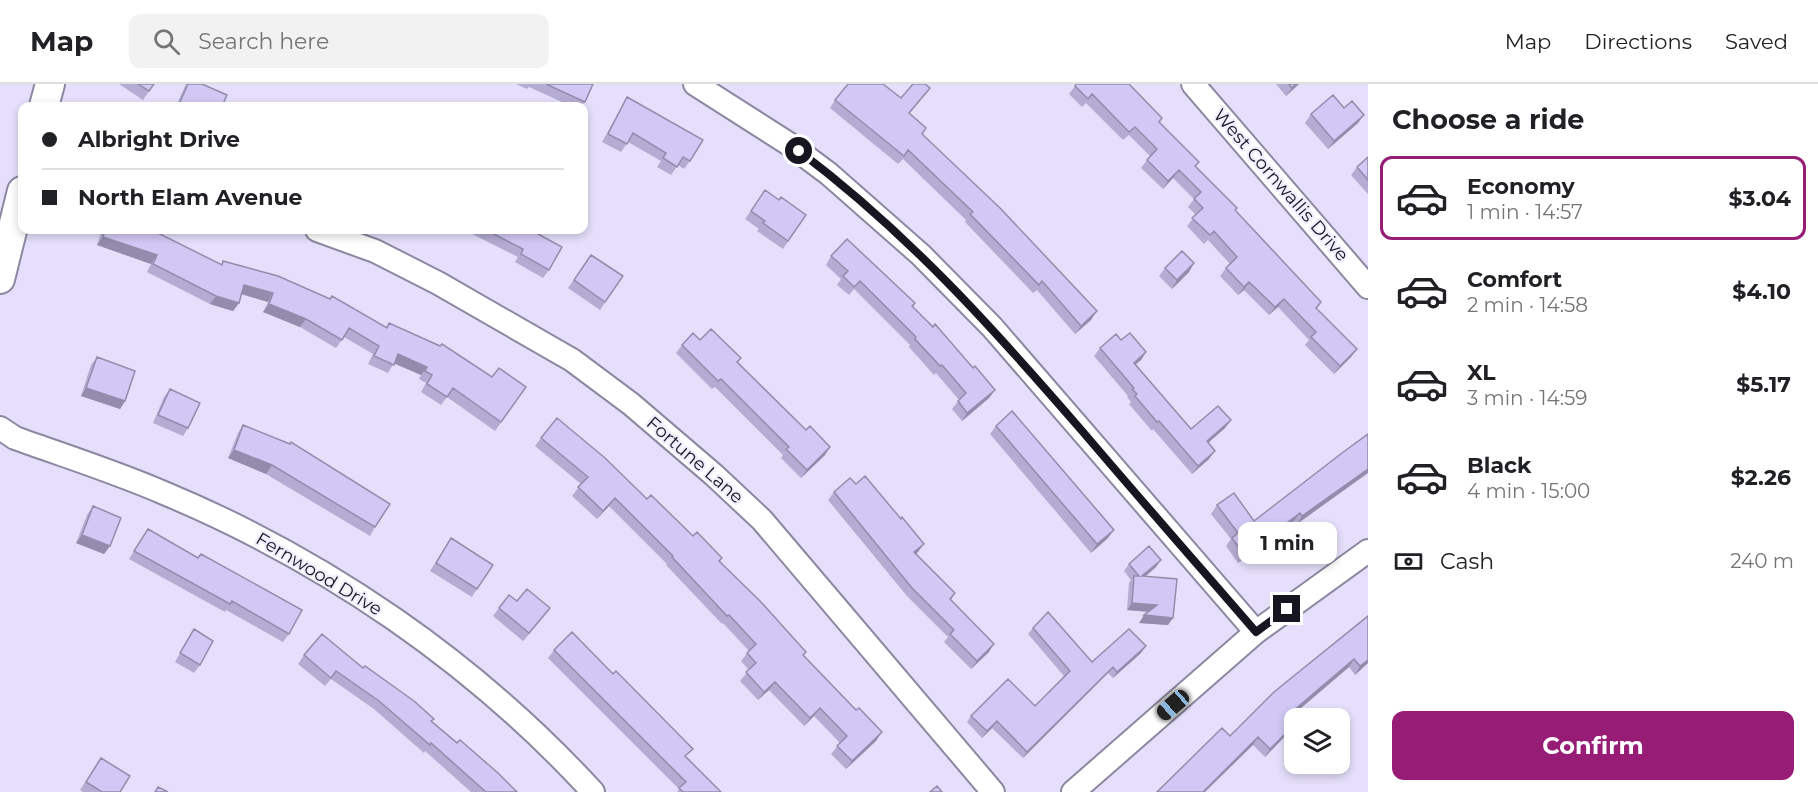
<!DOCTYPE html>
<html lang="en">
<head>
<meta charset="utf-8">
<style>
	:root { --surface:#fff; --page:#f2f2f2; --text:#202124; --muted:#757577; --line:#e0e0e0; --accent:#971c76 }
	body { margin:0; font-family:Montserrat,sans-serif; background:var(--page); color:var(--text); height:100vh; display:flex; flex-direction:column; font-size:22px; white-space:nowrap }
	* { box-sizing:border-box; margin:0 }
	p { font-size:20px; color:var(--muted) }
	.icon { flex:none; width:33px; height:33px; fill:none; stroke:currentColor; stroke-width:2; stroke-linecap:round; stroke-linejoin:round }
	.map { position:relative; flex:1; overflow:hidden }
	.details { display:flex; flex-direction:column; background:var(--surface); width:450px }
	.details>* { flex:none }
	.guide { position:absolute; left:18px; top:18px; width:570px; height:132px; border-radius:12px; box-shadow:0 3px 9px #0003; display:grid; align-content:center; height:132px; padding:0 24px; background:var(--surface) }
	.controls { position:absolute; left:1284px; top:624px; display:grid; gap:12px }
	.controls a { display:grid; place-items:center; width:66px; height:66px; border-radius:12px; background:var(--surface); box-shadow:0 3px 9px #0003; font-size:30px }
	.end { position:absolute; width:27px; height:27px; margin:-14px; border:8px solid #17151f; background:#fff; box-shadow:0 0 0 3px #fff }
	.from { border-radius:50% }
	.bubble { position:absolute; height:42px; border-radius:12px; background:var(--surface); box-shadow:0 3px 9px #0003; font-size:20px; font-weight:700; line-height:42px; text-align:center }
	.car { position:absolute; width:18px; height:36px; margin:-18px -9px; border-radius:8px; box-shadow:0 0 4px 2px #0007; background:linear-gradient(#222 24%,#8ab4d8 0 40%,#222 0 76%,#8ab4d8 0 86%,#222 0) }
	.guide b { display:flex; align-items:center; gap:21px; height:57px; font-size:22px }
	.guide b+b { border-top:2px solid var(--line) }
	.guide i { width:15px; height:15px; background:var(--text) }
	ul { padding:0; list-style:none }
	li { display:flex; align-items:center; gap:18px; height:84px; margin:0 12px 9px; padding:0 12px; border:3px solid transparent; border-radius:12px }
	li div { flex:1 }
	li b { display:block; font-size:22px }
	li em { font-style:normal; font-weight:700 }
	li.current { border-color:var(--accent) }
	li>.icon { width:54px; height:54px; stroke-width:1.5 }
	h2 { padding:0 24px; font-size:27px; line-height:72px }
	.pay { display:flex; align-items:center; gap:15px; height:66px; padding:0 24px; font-size:22px }
	.pay p { margin-inline-start:auto }
	.cta { display:flex; gap:12px; margin-top:auto; padding:12px 24px }
	.cta a { flex:1; height:69px; border-radius:12px; background:var(--accent); color:#fff; font-size:24px; font-weight:700; line-height:69px; text-align:center }
	header { display:flex; align-items:center; gap:36px; box-sizing:border-box; height:84px; padding:0 30px; background:var(--surface); border-bottom:2px solid var(--line) }
	header strong { font-size:28px }
	nav { display:flex; gap:33px; margin-inline-start:auto; font-size:21px }
	.search { width:420px; height:54px; background:var(--page); display:flex; align-items:center; gap:15px; box-sizing:border-box; padding:0 21px; border-radius:12px; color:var(--muted); font-size:22px }
	main { display:flex; flex:1; min-height:0 }
	.map>svg:first-child { display:block }
</style>
</head>
<body>
<header>
<strong>Map</strong>
<div class="search"><svg class="icon" aria-label="search" viewBox="0 0 24 24"><circle cx="10" cy="10" r="6"/><path d="M15 15l6 6"/></svg>Search here</div>
<nav><a>Map</a><a>Directions</a><a>Saved</a></nav>
</header>
<main>
<div class="map">
<svg width="1368" height="708" viewBox="0 0 1368 708">
	<rect width="100%" height="100%" fill="#e5dffb"/>
	<g fill="none" stroke-linecap="round" stroke-linejoin="round">
		<g stroke="#8d88a1" stroke-width="26">
			<path id="minor" d="M695,0l94,60 40,30 92,81 71,72 264,305
				M1193,0l175,203
				M317,146l58,21 63,32 134,77 59,44 83,71 48,45 231,272
				M0,344l15,10c50,18 101,34 149,55 161,67 311,170 429,299
				M1073,708l183,-160 112,-81"/>
		</g>
		<g stroke="#8d88a1" stroke-width="32">
			<path id="major" d="M44,22l6,-22
				M0,195l22,-88"/>
		</g>
		<use href="#minor" stroke="#fff" stroke-width="22"/>
		<use href="#major" stroke="#fff" stroke-width="28"/>
	</g>
	<path fill="#b5acd3" d="M119,0h35l-11,16z
		M186,0h16l20,22h-46z
		M516,0h77l-8,18 -4,4h-10l-42,-19 -2,2z
		M1276,0h23l-13,12z
		M1075,2l87,32 -3,4 40,40 -3,4 39,45 86,91 -4,7 40,40 -6,8 -17,17 -29,-29 4,-5 -31,-33 -9,8 -25,-25 -6,5 -18,-19 6,-8 4,-4 -22,-24 -4,4 -17,-18 9,-11 -8,-8 6,-8 -21,-21 -10,11 -22,-21 9,-12 -21,-21 -6,5 -37,-37 -4,4 -13,-13z
		M930,4l-21,26 17,14 -4,6 169,186 -16,14 -38,-44 -4,3 -68,-71 1,-2 -63,-61 -5,5 -68,-56 5,-8 66,-2z
		M627,13l63,64 -6,8 -6,-4 -7,10 -14,-8 4,-6 -33,-19 -7,10 -19,-10z
		M1311,30l47,9 -30,26 -23,-26z
		M1368,73v37l-17,-19 6,-8z
		M765,106l14,10 27,15 -23,34 -26,-18 2,-2 -14,-10z
		M102,146h50l69,35 2,-4 163,66 3,-4 103,54 34,10 -31,44 -48,-34 -6,8 -20,-13 5,-9 -7,-4 2,-4 -27,-12 -6,10 -20,-9 5,-10 -29,-17 -8,11 -36,-21 -37,-15 5,-10 -27,-8 -2,9 -6,8 -23,-7 -63,-32 4,-8 -54,-19z
		M464,146h67l18,40 -6,8 -28,-16 3,-5z
		M591,171l32,21 -23,34 -32,-22z
		M831,172l84,47 -2,4 60,61 22,22 -6,8 -27,23 -10,-12 7,-9 -23,-27 -2,2 -25,-28 1,-2 -56,-56 -5,6 -12,-10 4,-6 -15,-14z
		M1194,179l-5,9 -17,17 -13,-13 6,-8z
		M700,256l38,22 87,93 -24,23 -20,-20 2,-3 -68,-68 -3,2 -36,-36 6,-8z
		M1121,256l25,12 -5,8 -6,4 56,65 40,-9 -6,8 -17,15 1,16 -17,15 -39,-45 -1,2 -23,-27 2,-2 -4,-5 1,-1 -34,-40 6,-8z
		M97,273l28,44 -5,8 -39,-13 10,-31z
		M170,305l18,39 -5,8 -30,-13 11,-26z
		M243,341l132,102 -5,9 -104,-62 -38,-16 10,-25z
		M996,342l112,112 -17,15 -101,-119z
		M1368,350l-71,90 -3,-3 -56,42 -12,-17 5,-7 -20,-25 6,-9 37,16z
		M541,354l106,61 46,37 29,22 -2,3 84,95 72,85 -30,28 -15,-15 9,-11 -26,-27 -10,10 -35,-36 -11,10 -18,-19 9,-11 -8,-9 8,-10 -26,-28 -1,1 -56,-59 1,-1 -58,-58 -12,13 -25,-23 9,-12 -46,-38z
		M834,408l84,60 -2,2 39,39 -4,7 38,52 -18,17 -27,-27 4,-5 -41,-41 -79,-96z
		M93,422l17,40 -6,8 -28,-11 11,-28z
		M148,445l50,29 3,-4 88,80 -6,8 -57,-32 -1,2 -96,-53z
		M451,454l26,51 -5,8 -42,-26z
		M1129,480l27,3 -11,10 23,48 -29,-2 10,-11 -22,-2 2,-27 2,-3 -7,-9z
		M517,517l33,7 -27,33 -30,-25 6,-8z
		M1368,532v47l-13,12 -6,-8 -54,46 -1,14 -29,30 -12,-12 -23,-9z
		M1033,544l59,34 49,-9 -28,25 -5,-5 -85,85 -31,-30 -10,10 -15,-16 4,-6 64,-10 29,-30 -36,-42z
		M194,545l6,36 -6,8 -19,-11z
		M554,566l132,108 35,34h-44l2,-3 -131,-131z
		M304,571l59,13 69,53 85,71h-46l-46,-41 -1,2 -50,-44 -43,-30 -6,7 -27,-22z
		M101,674l19,34h-37l-3,-2z"/>
	<path fill="#938cac" d="M1296,0h3l-13,12 6,-8z
		M1364,31l-6,8 -30,26 6,-8z
		M1179,86l-6,8 -10,11 5,-8z
		M103,153l54,18 -6,9 -54,-19z
		M1194,179l-5,9 -17,17 5,-9z
		M1249,198l-5,8 -6,5 6,-8z
		M244,201l29,8 -5,9 -30,-9z
		M216,212l23,7 -6,8 -23,-7z
		M1284,215l-6,8 -9,8 6,-8z
		M269,220l37,15 -6,8 -37,-15z
		M1097,227l-6,9 -16,14 6,-8z
		M1357,265l-6,8 -17,17 6,-8z
		M1146,268l-5,8 -13,11 6,-8z
		M398,270l29,13 -6,8 -28,-12z
		M86,304l39,13 -5,8 -39,-13z
		M995,306l-6,8 -27,23 5,-8z
		M1231,336l-6,8 -24,21 6,-8z
		M830,363l-5,8 -24,23 6,-8z
		M234,366l38,15 -6,9 -38,-16z
		M1215,367l-6,8 -17,15 6,-8z
		M1368,385v4l-71,51 5,-8z
		M615,414l-6,8 -12,13 6,-8z
		M1300,429l-6,8 -56,42 6,-8z
		M1114,446l-6,8 -17,15 6,-9z
		M82,451l28,11 -6,8 -28,-11z
		M924,460l-6,8 -10,8 6,-8z
		M1161,476l-5,7 -19,16 5,-7z
		M1132,519l25,2 -5,7 -25,-2z
		M550,524l-6,8 -21,25 6,-8z
		M1144,531l29,3 -5,7 -29,-2z
		M994,560l-5,8 -18,17 6,-8z
		M1146,562l-5,7 -28,25 4,-6z
		M1354,575l-5,8 -62,53 6,-9z
		M1368,576v3l-13,12 5,-9z
		M1113,583l-5,6 -85,85 4,-6z
		M775,598l-6,8 -11,10 6,-8z
		M820,624l-6,8 -10,10 6,-8z
		M997,637l-5,7 -10,10 5,-7z
		M1294,641v2l-29,30 5,-8z
		M882,648l-6,9 -30,28 6,-8z
		M1258,653l-5,8 -48,47h-2z"/>
	<path fill="#d2c8f5" stroke="#938cac" stroke-width="1.5" d="M138,0h16l-5,7z
		M188,0h14l25,11 -5,11h-32l-10,-4z
		M546,0h47l-8,18z
		M848,0h35l18,14 12,-14h12l5,4 -21,25 17,15 -4,6 78,74 97,103 -16,15 -39,-45 -3,4 -69,-71 3,-2 -65,-62 -4,6 -69,-56z
		M1076,0h53l33,34 -3,4 40,40 -4,4 42,42 -2,2 86,92 -5,6 41,41 -17,17 -29,-29 5,-5 -32,-33 -9,8 -26,-25 -5,5 -18,-19 11,-11 -23,-26 -4,4 -18,-17 11,-10 -9,-9 7,-7 -22,-22 -11,11 -21,-21 10,-11 -22,-22 -6,5 -37,-38 -4,5 -13,-13z
		M1289,0h7l-4,4z
		M1333,11l11,13 8,-7 12,14 -30,26 -23,-27z
		M627,13l76,43 -13,21 -7,-4 -6,10 -14,-9 3,-5 -33,-20 -6,11 -19,-10z
		M249,20l12,2h-13z
		M1368,73v23l-11,-13z
		M765,106l14,10 2,-3 25,18 -18,26 -25,-18 2,-2 -14,-10z
		M105,146h47l70,35 1,-4 55,15 52,23 2,-3 55,32 2,-5 51,23 2,-2 50,33 7,-9 27,19 -25,35 -48,-34 -6,9 -20,-13 5,-9 -7,-4 2,-4 -29,-13 -4,11 -20,-9 5,-10 -30,-18 -7,12 -36,-21 -37,-15 4,-11 -29,-8 -5,18 -23,-7 -63,-32 4,-9 -54,-18z
		M486,146h45l31,17 -13,23 -28,-16 2,-5z
		M847,155l68,64 -3,3 21,21 2,-3 38,44 2,-2 20,24 -28,23 -9,-12 8,-8 -24,-28 -2,1 -25,-27 1,-2 -56,-56 -6,6 -11,-11 5,-5 -17,-15z
		M1182,167l12,12 -17,17 -12,-12z
		M591,171l32,21 -18,26 -31,-22z
		M711,245l30,29 -4,4 69,68 4,-4 20,21 -23,23 -21,-21 3,-2 -68,-68 -3,2 -36,-36 11,-12 7,7z
		M1130,249l16,19 -12,11 57,66 27,-23 13,14 -24,21 8,10 -17,15 -39,-45 -2,1 -22,-26 2,-2 -5,-5 2,-1 -34,-40 16,-14 5,6z
		M97,273l38,14 -10,30 -39,-13z
		M170,305l30,14 -12,25 -30,-13z
		M1012,327l102,119 -17,14 -101,-118z
		M557,334l48,40 42,41 4,-4 42,41 4,-4 25,26 -3,3 41,40 46,51 -3,3 53,55 3,-2 23,24 -30,29 -15,-15 10,-10 -27,-28 -10,10 -35,-36 -11,10 -18,-20 10,-9 -9,-10 9,-9 -27,-29 -2,1 -55,-59 1,-1 -58,-58 -12,13 -25,-24 10,-10 -47,-39z
		M243,341l47,19 1,-2 99,62 -15,23 -103,-62 -38,-15z
		M1368,350v35l-66,47 -2,-3 -56,42 -12,-17 6,-5 -21,-28 17,-12 20,28 88,-68z
		M865,392l36,43 1,-2 22,27 -10,8 41,41 -5,6 44,45 -17,17 -27,-27 4,-4 -42,-42 -78,-96 16,-14 6,6z
		M93,422l28,12 -11,28 -28,-11z
		M148,445l50,29 3,-4 101,56 -13,24 -57,-33 -2,3 -96,-53z
		M451,454l42,27 -16,24 -41,-26z
		M1149,462l12,14 -19,16 35,3 -4,39 -29,-3 13,-10 -25,-2 2,-27h5l-10,-12z
		M527,505l23,19 -21,25 -30,-25 10,-13 8,6z
		M1048,528l44,50 37,-33 17,17 -29,26 -4,-5 -86,85 -30,-31 -10,10 -16,-15 37,-37 27,27 35,-35 -37,-43z
		M1368,532v44l-8,6 -6,-7 -61,52 7,7h-6v7l-24,24 -12,-12 -55,55h-46l65,-64 8,8 44,-44z
		M194,545l19,12 -13,24 -20,-12z
		M572,548l41,42 3,-3 77,78 -8,7 36,36h-38l-4,-4 7,-6 -132,-132z
		M322,550l41,34 2,-2 49,35 20,18 -3,2 26,22 3,-3 38,33 19,19h-31l-55,-49 -1,2 -51,-44 -43,-30 -5,7 -27,-23z
		M101,674l29,18 -10,16h-18l-16,-10z
		M937,702l5,6h-12z
		M158,703l10,5h-13z"/>
	<g fill="none" stroke-linecap="round" stroke-linejoin="round">
		<path stroke="#17151f" stroke-width="8" d="M799,67c109,82 195,178 284,281 57,67 115,133 173,200l31,-23"/>
	</g>
	<g text-anchor="middle" dominant-baseline="central" stroke-width="4.5" stroke-linejoin="round" paint-order="stroke">
		<g font-size="18" fill="#17151f" stroke="#f1eeff">
			<text transform="translate(1281 101) rotate(49)">West Cornwallis Drive</text>
			<text transform="translate(695 376) rotate(41)">Fortune Lane</text>
			<text transform="translate(319 490) rotate(31)">Fernwood Drive</text>
		</g>
	</g>
</svg>
<div class="controls">
<a><svg class="icon" aria-label="layers" viewBox="0 0 24 24"><path d="M12 4l9 5-9 5-9-5zM3 14l9 5 9-5"/></svg></a>
</div>
<i class="end from" style="left:799px;top:67px"></i>
<i class="end" style="left:1287px;top:525px"></i>
<div class="bubble" style="left:1238px;top:438px;width:99px">1 min</div>
<i class="car" style="left:1173px;top:621px;rotate:229deg"></i>
<div class="guide">
<b><i class="from"></i>Albright Drive</b>
<b><i></i>North Elam Avenue</b>
</div>
</div>
<section class="details">
<h2>Choose a ride</h2>
<ul>
<li class="current"><svg class="icon" aria-label="car" viewBox="0 0 24 24"><path d="M5 17H2v-5l4-1 3-4h7l3 4 3 1v5h-3M9 17h6M6 11h13"/><circle cx="7" cy="17" r="2"/><circle cx="17" cy="17" r="2"/></svg><div><b>Economy</b><p>1 min · 14:57</p></div><em>$3.04</em></li>
<li><svg class="icon" aria-label="car" viewBox="0 0 24 24"><path d="M5 17H2v-5l4-1 3-4h7l3 4 3 1v5h-3M9 17h6M6 11h13"/><circle cx="7" cy="17" r="2"/><circle cx="17" cy="17" r="2"/></svg><div><b>Comfort</b><p>2 min · 14:58</p></div><em>$4.10</em></li>
<li><svg class="icon" aria-label="car" viewBox="0 0 24 24"><path d="M5 17H2v-5l4-1 3-4h7l3 4 3 1v5h-3M9 17h6M6 11h13"/><circle cx="7" cy="17" r="2"/><circle cx="17" cy="17" r="2"/></svg><div><b>XL</b><p>3 min · 14:59</p></div><em>$5.17</em></li>
<li><svg class="icon" aria-label="car" viewBox="0 0 24 24"><path d="M5 17H2v-5l4-1 3-4h7l3 4 3 1v5h-3M9 17h6M6 11h13"/><circle cx="7" cy="17" r="2"/><circle cx="17" cy="17" r="2"/></svg><div><b>Black</b><p>4 min · 15:00</p></div><em>$2.26</em></li>
</ul>
<div class="pay"><svg class="icon" aria-label="cash" viewBox="0 0 24 24"><path d="M3 7h18v10H3z"/><circle cx="12" cy="12" r="2"/></svg>Cash<p>240 m</p></div>
<div class="cta"><a>Confirm</a></div>
</section>
</main>
</body>
</html>
